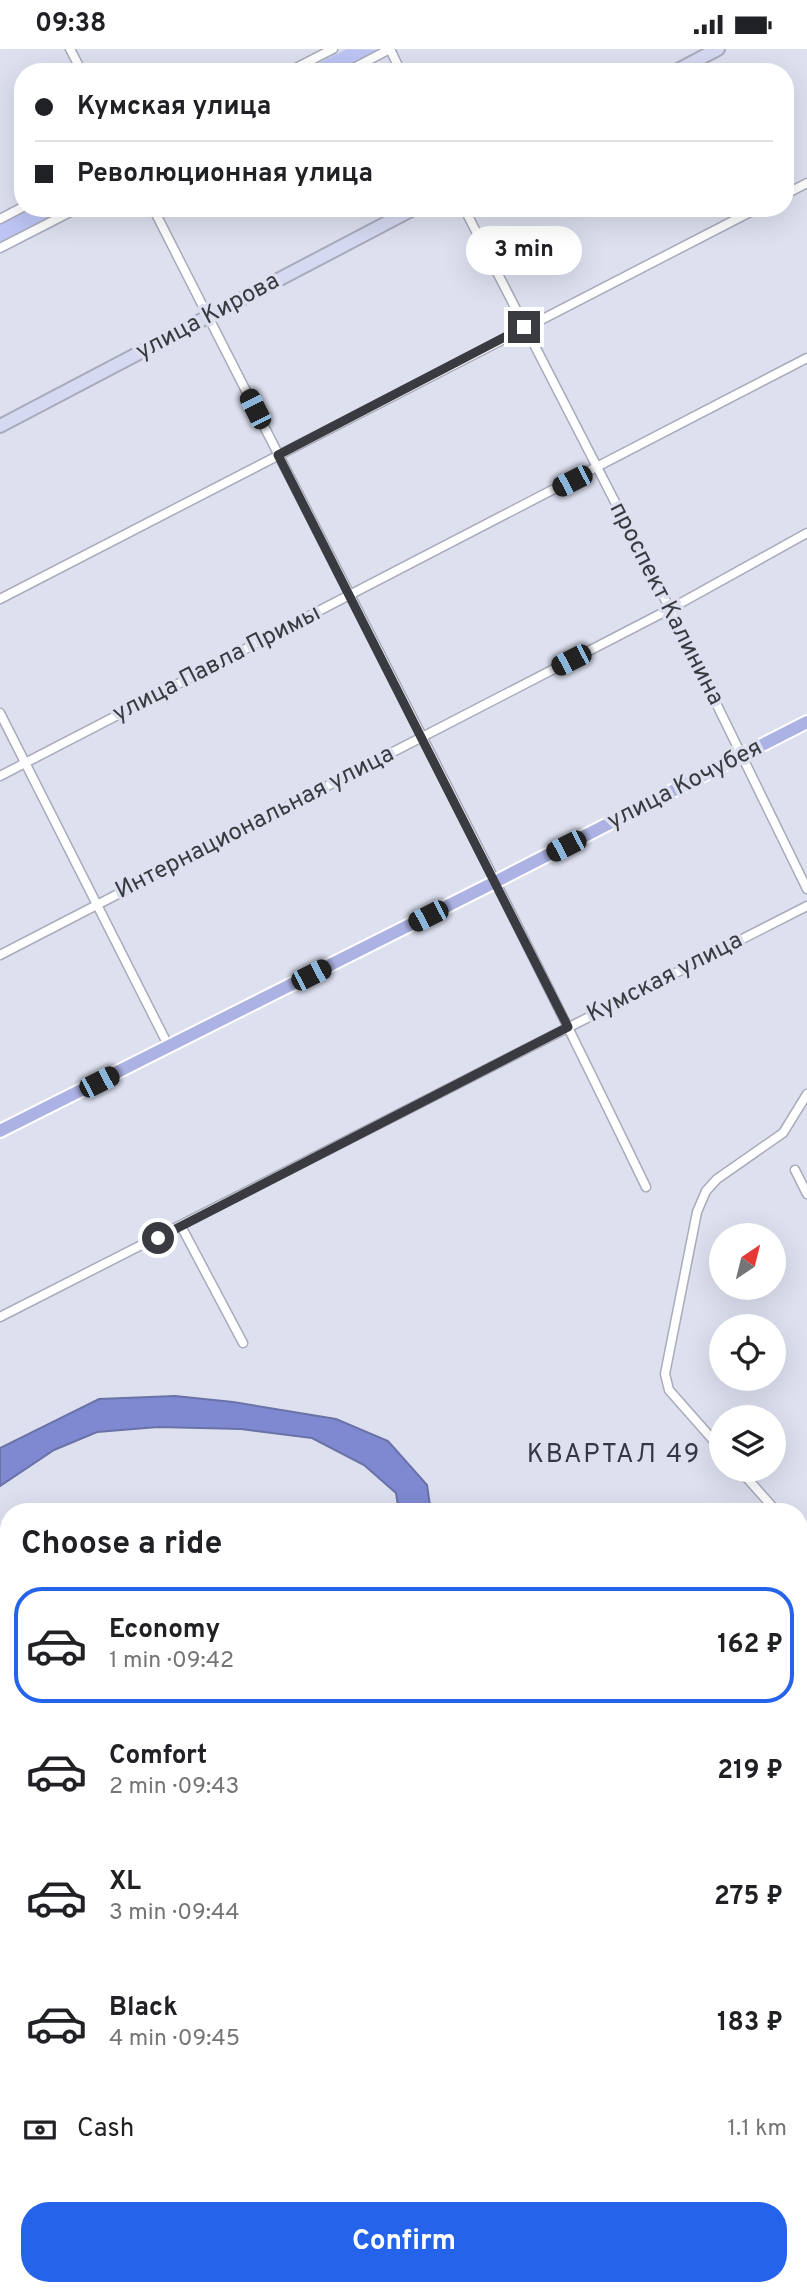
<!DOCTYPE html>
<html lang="en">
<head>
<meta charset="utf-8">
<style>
	:root { --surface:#fff; --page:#f6f6f6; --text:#202124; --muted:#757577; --line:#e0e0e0; --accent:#2563eb }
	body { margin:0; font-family:Overpass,sans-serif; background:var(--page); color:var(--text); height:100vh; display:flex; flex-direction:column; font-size:26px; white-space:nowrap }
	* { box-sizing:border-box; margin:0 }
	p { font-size:23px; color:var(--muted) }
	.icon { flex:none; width:38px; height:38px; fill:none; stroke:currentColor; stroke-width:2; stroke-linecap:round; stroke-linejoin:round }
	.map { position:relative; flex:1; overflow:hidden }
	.panel { position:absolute; left:0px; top:1454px; width:808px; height:793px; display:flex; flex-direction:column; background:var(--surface); border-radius:28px 28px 0 0; box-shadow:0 7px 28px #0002 }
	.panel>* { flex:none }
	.guide { position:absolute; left:14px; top:14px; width:780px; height:154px; border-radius:28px; box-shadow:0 7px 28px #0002; display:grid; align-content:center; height:154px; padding:0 21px; background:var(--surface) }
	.needle { width:46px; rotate:35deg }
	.tools { position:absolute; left:709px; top:1174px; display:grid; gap:14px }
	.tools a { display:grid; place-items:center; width:77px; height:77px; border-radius:50%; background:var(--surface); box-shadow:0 7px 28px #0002; font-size:35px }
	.end { position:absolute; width:32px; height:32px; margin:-16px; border:9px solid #3a3b41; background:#fff; box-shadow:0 0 0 4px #fff }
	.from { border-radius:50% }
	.bubble { position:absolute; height:49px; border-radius:24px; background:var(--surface); box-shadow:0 7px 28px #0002; font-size:23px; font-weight:700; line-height:49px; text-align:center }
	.car { position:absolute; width:21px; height:42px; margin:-21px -10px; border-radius:9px; box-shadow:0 0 5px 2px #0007; background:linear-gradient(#222 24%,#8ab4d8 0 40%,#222 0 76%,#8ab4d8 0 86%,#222 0) }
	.guide b { display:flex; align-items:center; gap:24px; height:66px; font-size:26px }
	.guide b+b { border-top:2px solid var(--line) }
	.guide i { width:18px; height:18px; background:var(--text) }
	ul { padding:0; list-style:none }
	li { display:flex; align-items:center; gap:21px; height:116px; margin:0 14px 10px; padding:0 7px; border:4px solid transparent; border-radius:28px }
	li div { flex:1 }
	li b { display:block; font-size:26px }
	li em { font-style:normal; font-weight:700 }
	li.selected { border-color:var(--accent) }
	li>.icon { width:63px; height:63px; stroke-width:1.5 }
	h2 { padding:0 21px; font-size:32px; line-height:84px }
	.pay { display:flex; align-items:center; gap:18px; height:77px; padding:0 21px; font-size:26px }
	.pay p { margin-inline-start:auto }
	.action { display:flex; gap:14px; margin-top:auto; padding:14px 21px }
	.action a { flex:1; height:80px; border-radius:28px; background:var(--accent); color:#fff; font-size:28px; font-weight:700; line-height:80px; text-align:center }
	.status { display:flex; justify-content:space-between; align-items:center; height:49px; padding:0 35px; background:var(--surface); direction:ltr }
	.status svg { height:19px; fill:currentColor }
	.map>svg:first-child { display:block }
</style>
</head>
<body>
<div class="status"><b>09:38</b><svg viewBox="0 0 49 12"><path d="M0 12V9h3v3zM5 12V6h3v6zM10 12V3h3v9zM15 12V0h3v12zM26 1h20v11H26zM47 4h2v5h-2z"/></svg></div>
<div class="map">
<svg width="807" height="2246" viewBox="0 0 807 2246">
	<rect width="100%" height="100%" fill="#dde0ef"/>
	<path fill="#bcc5f4" d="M347,0l32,1 -43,22h-35z
		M29,159h38l-67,34v-19z"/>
	<path fill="#7e89d2" stroke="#6a72a6" stroke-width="2" d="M175,1347l58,6 103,17 52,22 39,44 4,27h-32l-3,-19 -32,-28 -52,-27 -71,-9 -83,-2 -61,5 -43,18 -54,36v-38l99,-49z"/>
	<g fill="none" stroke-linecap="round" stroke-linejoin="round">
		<path stroke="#7e89d2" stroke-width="9" d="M0,1940h9
			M800,1969l7,1"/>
		<path stroke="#7e89d2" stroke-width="14" d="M0,1860l9,-6"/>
		<g stroke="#a8abba" stroke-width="11">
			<path id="street" d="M70,0l12,23
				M390,0l11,23
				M288,23l45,-23
				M346,23l44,-23
				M786,145l21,-11
				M153,159c165,326 334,650 493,979
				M464,159l206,401 137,280
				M0,170l23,-12
				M0,199l78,-40
				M0,550l758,-391
				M0,664l169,334
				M0,727l807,-418
				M0,906l670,-346 137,-76
				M795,1121l12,24
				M181,1177l62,117
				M0,1268l807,-411
				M721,1400l-52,-59 -4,-16 32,-162 9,-21 11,-12 66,-46 24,-39
				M740,1421l37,42"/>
		</g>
		<g stroke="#a8abba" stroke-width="16">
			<path id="secondary" d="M674,23l44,-23
				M0,377l415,-218"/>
		</g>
		<g stroke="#fff" stroke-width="16">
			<path id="primary" d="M0,1082l495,-249 312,-160"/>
		</g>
		<use href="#street" stroke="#fff" stroke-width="8"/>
		<use href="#secondary" stroke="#d5d9f1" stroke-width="12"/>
		<use href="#primary" stroke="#acb2e3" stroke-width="12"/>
	</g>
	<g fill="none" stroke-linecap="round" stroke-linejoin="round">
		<path stroke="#3a3b41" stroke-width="9" d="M158,1189l410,-211 -290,-572 246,-128"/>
	</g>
	<g text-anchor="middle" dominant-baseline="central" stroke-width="7" stroke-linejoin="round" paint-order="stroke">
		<g font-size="24" fill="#3a3b41" stroke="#dde0ef">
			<text transform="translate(208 268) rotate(-28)">улица Кирова</text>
			<text transform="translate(666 555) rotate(63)">проспект Калинина</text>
			<text transform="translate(217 615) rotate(-27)">улица Павла Примы</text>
			<text transform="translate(685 736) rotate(-27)">улица Кочубея</text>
			<text transform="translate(255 774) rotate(-27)">Интернациональная улица</text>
			<text transform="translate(665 929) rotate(-27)">Кумская улица</text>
		</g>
		<g font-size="26" letter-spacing="2" fill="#353743" stroke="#dde0ef">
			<text x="614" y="1406">КВАРТАЛ 49</text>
		</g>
	</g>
</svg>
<div class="tools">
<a><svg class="needle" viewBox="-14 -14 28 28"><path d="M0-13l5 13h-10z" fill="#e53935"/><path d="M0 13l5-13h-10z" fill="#757577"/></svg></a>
<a><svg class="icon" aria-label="locate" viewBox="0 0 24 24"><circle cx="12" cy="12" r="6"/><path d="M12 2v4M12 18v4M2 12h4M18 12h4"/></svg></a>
<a><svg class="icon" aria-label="layers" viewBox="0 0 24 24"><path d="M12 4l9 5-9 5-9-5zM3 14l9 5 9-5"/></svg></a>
</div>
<i class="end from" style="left:158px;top:1189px"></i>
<i class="end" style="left:524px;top:278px"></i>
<div class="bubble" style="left:466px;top:177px;width:116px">3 min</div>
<i class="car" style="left:255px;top:360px;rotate:333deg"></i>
<i class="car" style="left:572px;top:432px;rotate:243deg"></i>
<i class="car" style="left:571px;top:611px;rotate:243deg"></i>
<i class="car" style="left:566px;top:797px;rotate:243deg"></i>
<i class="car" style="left:428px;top:867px;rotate:243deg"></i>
<i class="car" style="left:311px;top:926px;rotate:63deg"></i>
<i class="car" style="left:99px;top:1033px;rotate:63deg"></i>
<div class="guide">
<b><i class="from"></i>Кумская улица</b>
<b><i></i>Революционная улица</b>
</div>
<section class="panel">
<h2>Choose a ride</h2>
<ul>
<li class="selected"><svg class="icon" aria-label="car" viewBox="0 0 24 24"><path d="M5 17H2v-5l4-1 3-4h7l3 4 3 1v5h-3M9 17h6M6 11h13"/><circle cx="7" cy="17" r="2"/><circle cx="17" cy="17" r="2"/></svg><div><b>Economy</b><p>1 min · 09:42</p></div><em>162 ₽</em></li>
<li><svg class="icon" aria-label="car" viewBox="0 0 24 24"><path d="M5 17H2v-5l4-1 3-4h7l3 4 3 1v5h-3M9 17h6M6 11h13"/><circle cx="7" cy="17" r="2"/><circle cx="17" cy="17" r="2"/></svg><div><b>Comfort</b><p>2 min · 09:43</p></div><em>219 ₽</em></li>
<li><svg class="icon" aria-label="car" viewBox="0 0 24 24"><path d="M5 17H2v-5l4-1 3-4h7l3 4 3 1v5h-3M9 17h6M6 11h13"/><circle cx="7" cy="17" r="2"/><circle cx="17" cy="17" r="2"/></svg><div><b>XL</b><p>3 min · 09:44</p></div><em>275 ₽</em></li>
<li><svg class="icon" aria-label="car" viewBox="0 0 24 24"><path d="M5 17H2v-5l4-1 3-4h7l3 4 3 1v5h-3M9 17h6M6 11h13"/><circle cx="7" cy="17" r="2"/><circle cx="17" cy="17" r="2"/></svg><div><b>Black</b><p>4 min · 09:45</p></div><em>183 ₽</em></li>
</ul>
<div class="pay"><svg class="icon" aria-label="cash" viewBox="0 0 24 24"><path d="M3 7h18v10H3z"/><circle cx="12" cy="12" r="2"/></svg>Cash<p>1.1 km</p></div>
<div class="action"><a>Confirm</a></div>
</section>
</div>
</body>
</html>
